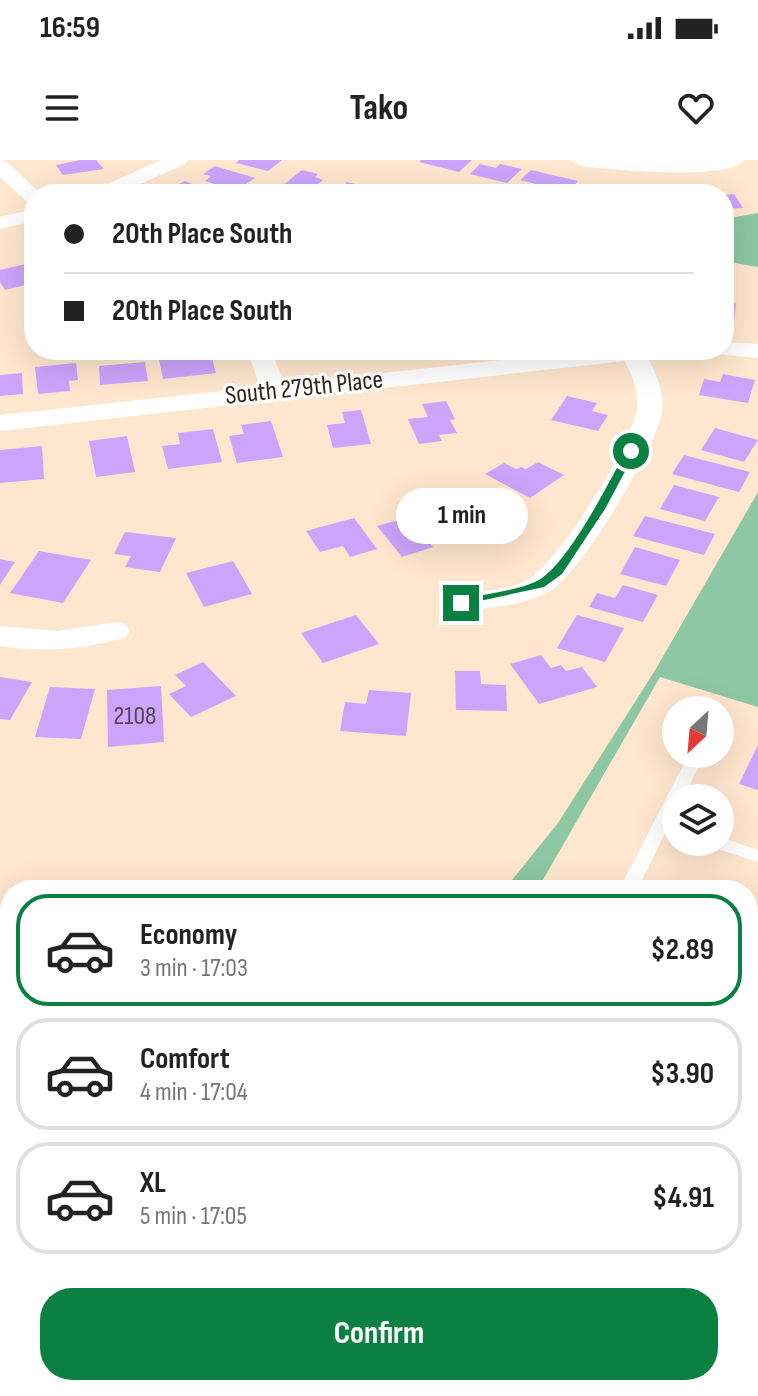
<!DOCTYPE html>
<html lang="en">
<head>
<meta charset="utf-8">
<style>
	:root { --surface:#fff; --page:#f2f2f2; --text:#222; --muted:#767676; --line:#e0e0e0; --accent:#0b8043 }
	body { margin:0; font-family:"Sofia Sans Condensed",sans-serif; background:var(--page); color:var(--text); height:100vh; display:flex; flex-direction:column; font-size:30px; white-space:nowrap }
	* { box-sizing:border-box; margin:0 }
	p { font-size:26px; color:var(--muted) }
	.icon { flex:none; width:44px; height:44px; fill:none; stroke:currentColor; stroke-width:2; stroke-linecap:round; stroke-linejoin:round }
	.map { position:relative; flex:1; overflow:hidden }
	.side { position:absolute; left:0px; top:720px; width:758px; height:516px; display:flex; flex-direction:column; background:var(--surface); border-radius:32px 32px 0 0; box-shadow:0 8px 32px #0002 }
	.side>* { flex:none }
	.banner { position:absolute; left:24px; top:24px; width:710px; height:176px; border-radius:32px; box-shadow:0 8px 32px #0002; display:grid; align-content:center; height:176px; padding:0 40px; background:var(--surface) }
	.needle { width:52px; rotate:206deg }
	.buttons { position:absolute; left:662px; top:536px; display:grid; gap:16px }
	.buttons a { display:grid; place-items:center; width:72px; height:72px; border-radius:50%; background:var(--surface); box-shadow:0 8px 32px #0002; font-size:40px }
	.end { position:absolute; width:36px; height:36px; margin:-18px; border:10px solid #0b8043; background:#fff; box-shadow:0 0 0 4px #fff }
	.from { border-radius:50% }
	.bubble { position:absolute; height:56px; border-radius:28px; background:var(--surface); box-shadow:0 8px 32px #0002; font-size:26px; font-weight:700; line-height:56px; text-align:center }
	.banner b { display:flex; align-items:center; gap:28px; height:76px; font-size:30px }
	.banner b+b { border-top:2px solid var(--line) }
	.banner i { width:20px; height:20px; background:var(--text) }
	ul { padding:14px 0 0; list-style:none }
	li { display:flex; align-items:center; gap:24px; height:112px; margin:0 16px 12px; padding:0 24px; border:4px solid var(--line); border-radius:32px }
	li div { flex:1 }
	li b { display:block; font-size:30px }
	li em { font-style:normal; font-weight:700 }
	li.current { border-color:var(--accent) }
	li>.icon { width:72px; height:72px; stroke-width:1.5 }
	.action { display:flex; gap:16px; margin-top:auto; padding:16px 40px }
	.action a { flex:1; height:92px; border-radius:32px; background:var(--accent); color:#fff; font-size:32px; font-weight:700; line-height:92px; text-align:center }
	.status { display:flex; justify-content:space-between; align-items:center; height:56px; padding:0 40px; background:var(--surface); direction:ltr }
	.status svg { height:22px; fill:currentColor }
	header { display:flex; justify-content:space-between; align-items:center; height:104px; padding:0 40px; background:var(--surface); font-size:36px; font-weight:700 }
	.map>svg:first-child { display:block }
</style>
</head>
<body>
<div class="status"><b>16:59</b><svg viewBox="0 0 49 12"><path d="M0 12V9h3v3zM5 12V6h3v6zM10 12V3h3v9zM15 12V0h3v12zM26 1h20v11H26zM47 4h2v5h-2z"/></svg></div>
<header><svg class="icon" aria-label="menu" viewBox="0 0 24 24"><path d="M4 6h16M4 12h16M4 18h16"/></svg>Tako<svg class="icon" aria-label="heart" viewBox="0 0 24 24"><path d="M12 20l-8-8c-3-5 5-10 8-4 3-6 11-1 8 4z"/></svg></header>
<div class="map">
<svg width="758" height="1236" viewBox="0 0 758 1236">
	<rect width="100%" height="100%" fill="#ffe6ce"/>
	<path fill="#8dc7a3" d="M758,53v54l-34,-6v-42z
		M758,332v215l-98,-30 -123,213h-33l54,-67 96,-151z
		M10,784v338l-10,10v-346z"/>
	<path fill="#cda4fb" d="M80,0h16l8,9 -41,6 -7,-10z
		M239,0h43l-14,11 -32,-8z
		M421,0h51l-13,12 -40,-10z
		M480,4l16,4 4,-4 22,5 -15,14 -37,-9z
		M215,6l40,12 -19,13 -31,-10 6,-5 -8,-2z
		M302,10l16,4 -3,3 8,3 -17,14 -33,-1z
		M531,10l47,11 -10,11 -48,-12z
		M185,21l31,13h-41l5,-2 -9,-4z
		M347,22l44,11v1h-58z
		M585,24l43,9v1h-50z
		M734,34l9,14 -19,1v-14z
		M34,102v21l-29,7 -5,-8v-12z
		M724,142l12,1 -2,20 -10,-1z
		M157,190h53l6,23 -53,6z
		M325,190h43v6l-43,1z
		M145,202l3,19 -48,4 -1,-19z
		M76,203l2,17 -9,1 1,10 -32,3 -3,-27z
		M22,213l1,21 -23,2v-21z
		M723,214l32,6 -7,23 -49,-8 5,-16 16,3z
		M567,236l30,7 -5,8 16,4 -10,16 -47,-11z
		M446,241l9,18 -5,1 7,13 -18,2 3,6 -23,3 -11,-25 20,-2 -6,-13z
		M361,250l10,34 -38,4 -6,-23 18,-2 -3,-11z
		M271,261l12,36 -46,6 -8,-27 15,-2 -3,-9z
		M715,268l43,12 -14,22 -43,-12z
		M213,269l9,33 -54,7 -6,-23 18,-2 -2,-11z
		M127,276l8,36 -39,5 -7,-36z
		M42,286l2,33 -44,4v-33z
		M684,295l66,17 -11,20 -67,-18z
		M538,302l26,13 -34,23 -45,-24 19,-11 12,6 5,-2 5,2z
		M674,325l45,12 -14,24 -45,-12z
		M504,347l16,30 -34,6 -6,-11 -17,3 -9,-20z
		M423,353l17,20 -15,4 8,10 -31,10 -25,-31z
		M645,356l70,18 -11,21 -71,-19z
		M354,358l23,31 -27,8 -7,-11 -23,6 -14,-21z
		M125,372l51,6 -16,34 -35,-5 6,-11 -17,-2z
		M635,387l45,13 -14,26 -46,-12z
		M39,391l52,9 -28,43 -53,-10z
		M0,399l15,3 -15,23z
		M233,401l19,33 -48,13 -18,-34z
		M623,425l35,10 -15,27 -54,-15 8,-14 18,5z
		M356,455l23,29 -56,19 -22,-30z
		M577,455l47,13 -19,34 -48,-14z
		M541,495l10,13 10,-3 5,6 16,-4 15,20 -58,17 -29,-40z
		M203,502l33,34 -45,21 -22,-23 17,-8 -11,-11z
		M455,511h25l1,13 25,1 1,26 -51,-1z
		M0,517l32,5 -22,38 -10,-1z
		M161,526l3,56 -56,5 -1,-57z
		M50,527l45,2 -14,50 -46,-2z
		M369,530l42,3 -5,43 -66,-5 5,-29 21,2z
		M758,585v45l-19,-6z
		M748,759l10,4v89l-10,-3z
		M467,1226h33l22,10h-60z"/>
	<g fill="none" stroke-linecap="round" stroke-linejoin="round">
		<path fill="#fff" fill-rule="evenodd" d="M689,594h16l-22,44h-7v13l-39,79h-18z
			M720,677l38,13v12l-49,-16 -2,-4h13z
			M366,1226h22l-5,10h-22z
			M700,1226h36l6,3 3,7h-36l-6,-3z"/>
		<path fill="#fff" fill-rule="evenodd" d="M0,0l7,2 34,32h-7v10l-7,-2 -27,-25z
			M161,0h27l-3,4 -67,30h-28l4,-4z
			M570,0h175c-19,22 -135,9 -165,6z
			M34,49v12l-34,8v-12z
			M724,182l34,2v14l-42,-4 -3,-4h11z
			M247,190h24l13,34 308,-34h77l-4,5 -17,3c9,18 18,38 13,59 -10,37 -79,155 -111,174 -25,15 -61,16 -89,21l-10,-3 -4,-6 4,-6c25,-7 56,-5 78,-18 29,-16 105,-138 108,-171 2,-17 -5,-32 -12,-47l-625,70v-16l260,-28z
			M115,462l10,2 5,7 -5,7c-43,11 -81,15 -125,8v-20l58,5z"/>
	</g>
	<path fill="#0b8043" d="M631,288l5,3 -31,58 -43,65 -18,13 -87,19v-5c25,-7 55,-9 78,-19 31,-13 74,-100 91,-131z"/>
	<g text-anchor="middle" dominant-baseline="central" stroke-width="7" stroke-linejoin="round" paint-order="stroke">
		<g font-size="26" fill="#2e251c" stroke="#fff">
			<text transform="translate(304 228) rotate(-6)">South 279th Place</text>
		</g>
		<g font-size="26" fill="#564554">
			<text x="135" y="556">2108</text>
		</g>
	</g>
</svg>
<div class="buttons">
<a><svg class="needle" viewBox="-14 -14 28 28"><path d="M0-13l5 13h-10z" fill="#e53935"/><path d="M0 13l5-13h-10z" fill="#767676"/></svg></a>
<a><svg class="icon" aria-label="layers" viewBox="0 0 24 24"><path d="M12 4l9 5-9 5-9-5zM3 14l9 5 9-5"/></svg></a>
</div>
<i class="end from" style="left:631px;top:291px"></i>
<i class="end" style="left:461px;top:443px"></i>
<div class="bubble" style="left:396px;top:328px;width:132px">1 min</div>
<div class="banner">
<b><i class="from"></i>20th Place South</b>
<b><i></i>20th Place South</b>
</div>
<section class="side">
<ul>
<li class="current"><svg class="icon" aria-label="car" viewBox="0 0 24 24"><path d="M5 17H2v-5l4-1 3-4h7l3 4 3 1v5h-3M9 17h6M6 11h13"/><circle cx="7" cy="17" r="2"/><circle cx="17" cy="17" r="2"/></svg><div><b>Economy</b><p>3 min · 17:03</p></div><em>$2.89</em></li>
<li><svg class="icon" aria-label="car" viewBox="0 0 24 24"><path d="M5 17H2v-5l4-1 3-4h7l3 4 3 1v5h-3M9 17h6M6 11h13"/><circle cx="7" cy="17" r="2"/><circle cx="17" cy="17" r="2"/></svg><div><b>Comfort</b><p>4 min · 17:04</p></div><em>$3.90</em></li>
<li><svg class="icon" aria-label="car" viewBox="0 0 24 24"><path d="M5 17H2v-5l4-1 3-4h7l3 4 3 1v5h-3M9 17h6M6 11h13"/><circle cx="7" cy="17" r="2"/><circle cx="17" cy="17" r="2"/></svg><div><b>XL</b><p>5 min · 17:05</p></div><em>$4.91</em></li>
</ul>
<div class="action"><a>Confirm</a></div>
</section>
</div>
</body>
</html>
